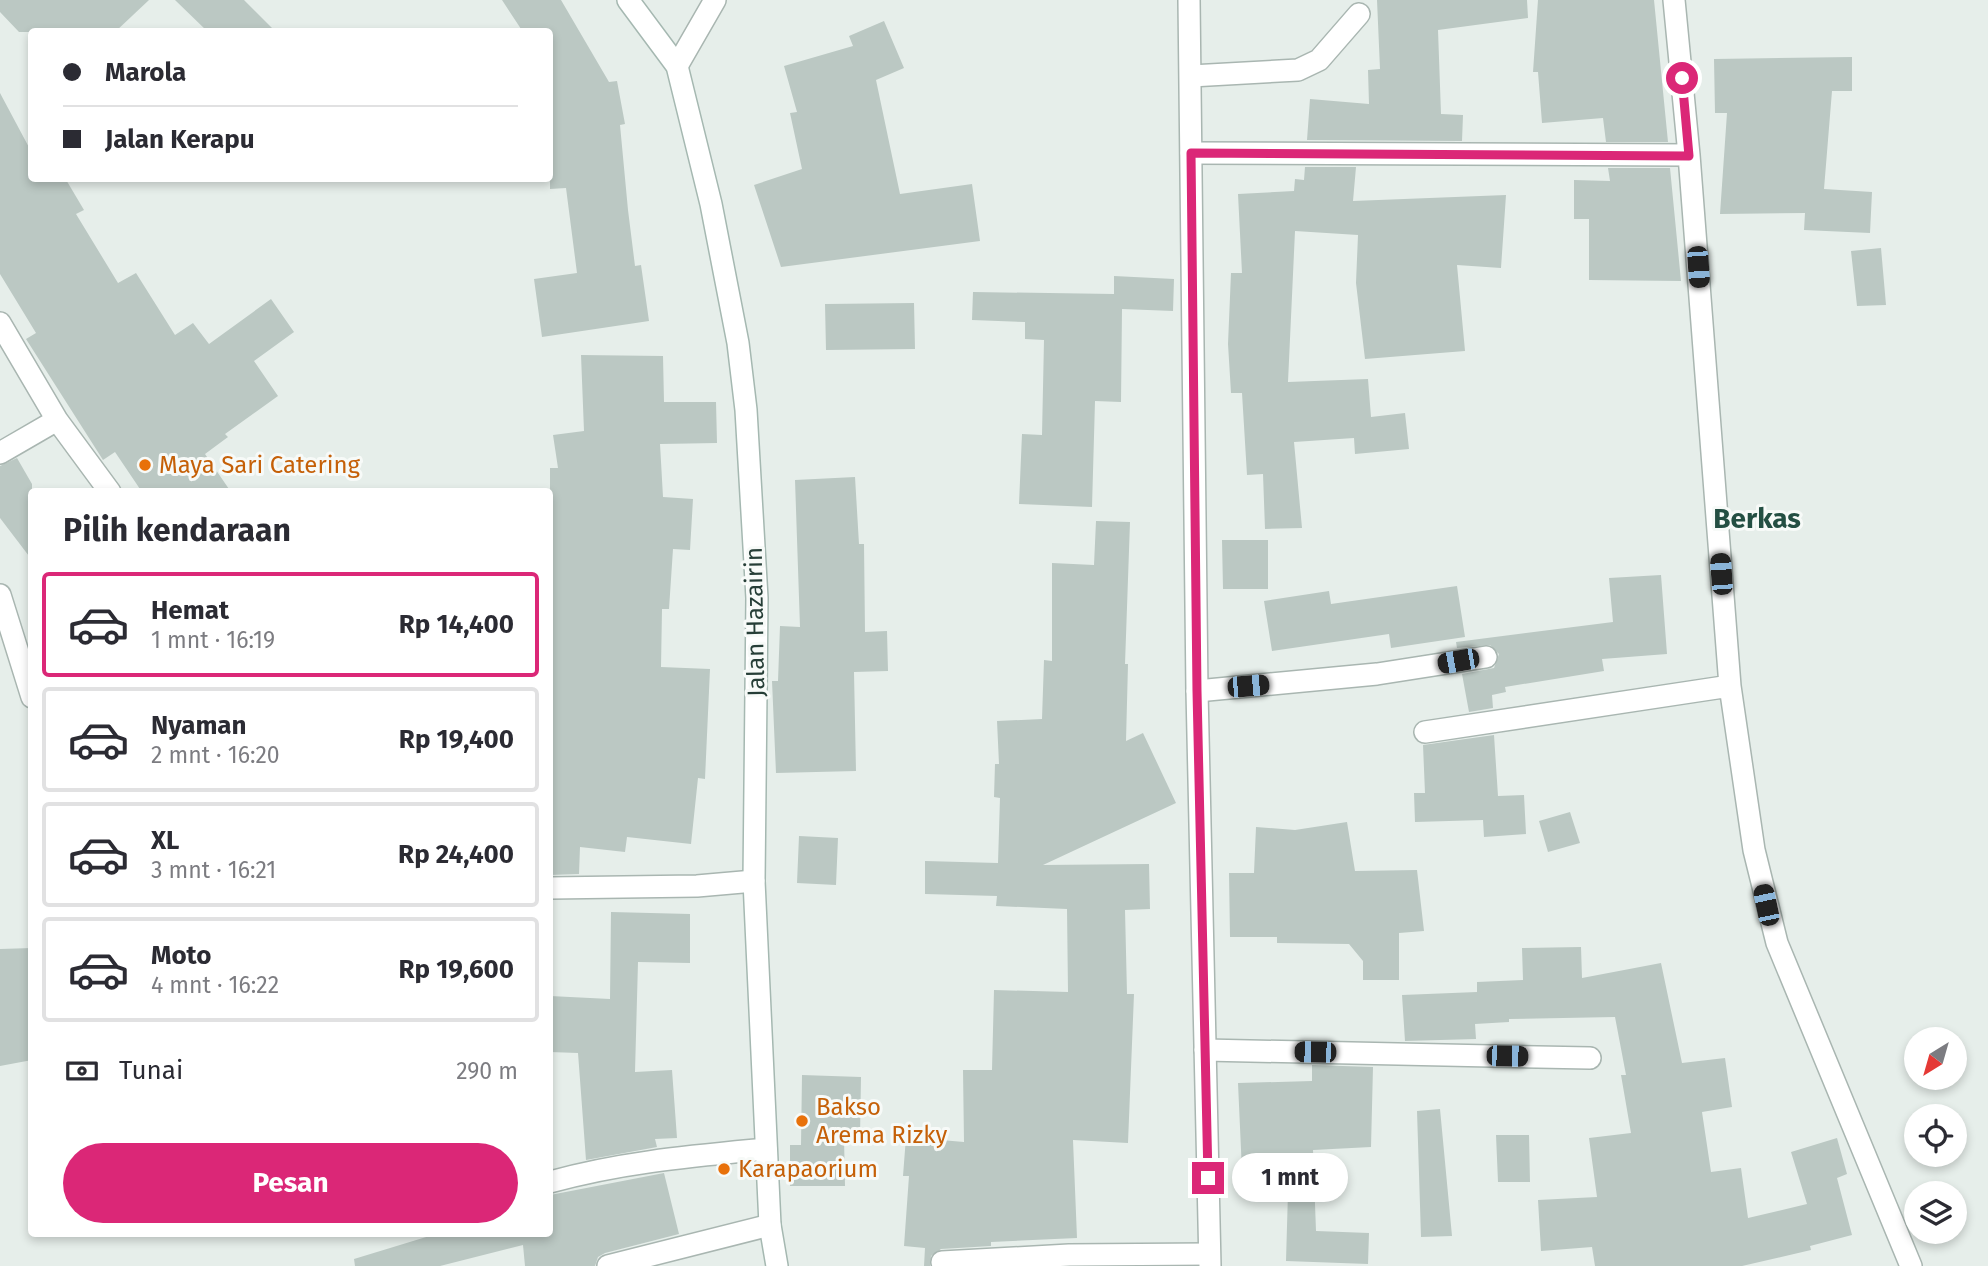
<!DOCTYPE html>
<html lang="id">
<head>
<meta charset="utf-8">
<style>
	:root { --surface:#fff; --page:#f2f2f3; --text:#2b2b33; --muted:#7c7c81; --line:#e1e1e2; --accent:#db2777 }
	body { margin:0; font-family:"Fira Sans",sans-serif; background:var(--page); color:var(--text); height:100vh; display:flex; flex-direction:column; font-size:26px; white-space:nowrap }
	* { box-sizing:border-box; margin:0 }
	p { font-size:23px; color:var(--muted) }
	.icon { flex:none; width:38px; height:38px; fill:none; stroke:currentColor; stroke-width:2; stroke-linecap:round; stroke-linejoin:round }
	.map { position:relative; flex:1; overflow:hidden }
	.panel { position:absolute; left:28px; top:488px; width:525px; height:749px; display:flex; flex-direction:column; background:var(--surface); border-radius:7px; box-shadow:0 4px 10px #0003 }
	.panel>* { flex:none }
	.banner { position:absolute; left:28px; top:28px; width:525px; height:154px; border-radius:7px; box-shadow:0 4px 10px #0003; display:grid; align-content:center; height:154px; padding:0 35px; background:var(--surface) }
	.needle { width:46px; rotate:217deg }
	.tools { position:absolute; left:1904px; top:1027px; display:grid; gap:14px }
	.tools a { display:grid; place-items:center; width:63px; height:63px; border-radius:50%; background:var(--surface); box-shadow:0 4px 10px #0003; font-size:35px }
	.end { position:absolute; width:32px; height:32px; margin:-16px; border:9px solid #db2777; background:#fff; box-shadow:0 0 0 4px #fff }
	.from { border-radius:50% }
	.bubble { position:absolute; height:49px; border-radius:24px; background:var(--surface); box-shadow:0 4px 10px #0003; font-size:23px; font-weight:700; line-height:49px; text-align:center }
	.car { position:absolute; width:21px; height:42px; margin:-21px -10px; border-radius:9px; box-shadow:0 0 5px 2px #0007; background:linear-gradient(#222 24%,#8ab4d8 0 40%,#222 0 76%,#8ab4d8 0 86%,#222 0) }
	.banner b { display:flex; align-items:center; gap:24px; height:66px; font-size:26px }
	.banner b+b { border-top:2px solid var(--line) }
	.banner i { width:18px; height:18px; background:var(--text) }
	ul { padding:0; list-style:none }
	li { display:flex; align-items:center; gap:21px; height:105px; margin:0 14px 10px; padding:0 21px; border:4px solid var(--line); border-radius:7px }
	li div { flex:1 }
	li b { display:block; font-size:26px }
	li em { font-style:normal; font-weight:700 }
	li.current { border-color:var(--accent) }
	li>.icon { width:63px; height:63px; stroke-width:1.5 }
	h2 { padding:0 35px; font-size:32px; line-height:84px }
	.pay { display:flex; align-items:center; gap:18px; height:77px; padding:0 35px; font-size:26px }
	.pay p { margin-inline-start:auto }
	.action { display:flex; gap:14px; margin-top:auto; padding:14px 35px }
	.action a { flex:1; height:80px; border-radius:42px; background:var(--accent); color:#fff; font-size:28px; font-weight:700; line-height:80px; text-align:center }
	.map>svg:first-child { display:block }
</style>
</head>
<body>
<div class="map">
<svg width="1988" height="1266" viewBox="0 0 1988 1266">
	<rect width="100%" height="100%" fill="#e6eeea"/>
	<path fill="#bbc8c3" d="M0,0h149l-34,32h-96l-19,-20z
		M175,0h69l32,32h-68z
		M502,0h59l48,82 8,-1 8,43 -5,1 8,85 7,56 6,-1 8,56 -107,16 -8,-58 43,-6 -11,-85 -16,1v-157h-27z
		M1377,0h150l1,18 -90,12 3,84 22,1 -1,26 -155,-1 3,-41 59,5 -1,-34 12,-1z
		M1538,0h116l14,142h-62l-3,-24 -61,5 -4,-51h-5z
		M884,21l20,47 -28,12 24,114 72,-10 8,57 -199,26 -27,-82 48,-16 -12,-56 7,-1 -13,-46 69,-20 -4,-10z
		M1852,57v34h-20l-8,98 48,3 -2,41 -66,-3 1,-17 -85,1 7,-101h-12l-1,-54z
		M0,93l32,60v25h33l19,32 -8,4 42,69 18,-10 39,62 18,-12 16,21 62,-45 23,33 -40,29 24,35 -53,38 3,3 -23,17 26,38h-89l-27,-40 -12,8 -77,-121 10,-6 -36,-59z
		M1305,167h51l-3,34 153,-6 -5,73 -44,-3 8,86 -100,8 -9,-76 2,-48 -63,-4 -7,151 80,-3 3,38 34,-4 4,36 -54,5 -1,-16 -60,4 8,86 -37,1 -2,-55 -16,1 -5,-82h-11l-3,-49 3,-71h11l-4,-79 56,-3 1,-12 9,1z
		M1608,168h62l11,113 -92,-1v-61h-15v-39l36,1z
		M1881,248l5,57 -29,1 -6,-55z
		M1114,276l60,3 -1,32 -51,-2 -1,93 -26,-1 -3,106 -73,-3 3,-70 20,1 2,-95 -19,-1v-17l-53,-2 1,-28 141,2z
		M914,303l1,46 -89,1 -1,-46z
		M581,355l82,1 1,46h52l1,41 -57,1 3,53 30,2 -3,51 -17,-1 -4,60h-7l-1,58 49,2 -5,110 -7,-1 -7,66 -64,-7 -2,15 -45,-5 -1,27 -29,1v-407h8l-5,-33 31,-4z
		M17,458l15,26v76l-32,-42v-52z
		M855,477l4,67h5l1,88 22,-1 1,40 -34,1 2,99 -80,2 -4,-92h6l2,-55 20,1 -5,-147z
		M1096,521l34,1 -5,142h3l-2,77 17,-8 33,70 -133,62 106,-1 1,45 -25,1 2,84h7l-6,149 -55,-3 4,98 -86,4v4l-50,3 -10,7 -1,10h-6l1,-18 -21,-2 5,-70h-6l3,-39 58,5 -1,-72h29l2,-80 74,2 -1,-83 -71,-3 1,-10 -72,-2v-33l73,2 2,-65 -6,-1 1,-33h4l-2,-43 45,-2 2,-59 8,1v-98l42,2z
		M1222,540h46v49h-45z
		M1661,575l6,79 -65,5 2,12 -99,16 1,5 -14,3 1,13 -24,4 -7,-38 32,-6 5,-14 -9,-9 -33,3 -1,-6 157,-20 -4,-44z
		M1457,586l8,51 -74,11 -2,-14 -117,17 -8,-50 65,-10 2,13z
		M1494,735l4,61 26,-1 2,39 -42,3 -1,-17 -68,2 -1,-29h11l-2,-48z
		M1570,812l10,31 -32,9 -9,-31z
		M1347,822l8,49 62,-1 7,61 -25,2v47h-36v-19l-14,-17 -72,-1v-6h-47l-1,-64h25l2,-46 39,3z
		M799,836l39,2 -2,47 -39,-2z
		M611,912l79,2v49l-52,-1 -3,110 37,-2 5,68 -22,1 2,8 -71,13 -8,-107 -28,-1v-56l60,3z
		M1581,947l1,31 79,-15 21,100 43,-5 7,49 -30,5 9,60 30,-4 7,50 59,-14 -16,-52 46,-14 10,36 -10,4 15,57 -42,11 1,4 -69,16h-147l-3,-19 -51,4 -3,-51 59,-3 -8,-59 42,-5 -10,-58h5l-11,-58 -106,2v3l-34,2 1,15 -71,2 -3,-46 75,-3v-10l46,-2 -1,-32z
		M32,948v112l-32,6v-117z
		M1312,1065l61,2 -2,80 -58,3 3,81 53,2 -1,31 -82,-3 2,-69 -45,2 -5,-111 74,-2z
		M802,1075l59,2 -1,60h-16l1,49h-55v-41h11z
		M1440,1109l12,127 -31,1 -4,-126z
		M1496,1135h33l1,47h-32z
		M664,1173l15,61 -74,19 -7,4 -3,9h-70l-2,-21 -83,21h-85l-1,-7 82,-25h114v-39z"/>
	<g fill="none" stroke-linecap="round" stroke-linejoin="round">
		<g stroke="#a9b6b1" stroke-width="24">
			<path id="minor" d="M1674,0l15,155 41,531 24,164 23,93 134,323
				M677,66l38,-66
				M1191,76l107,-6 21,-10 40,-46
				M1191,153l498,2
				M0,323l57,97 -57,33
				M57,420l53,72
				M0,595l32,102
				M1197,691l180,-17 109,-17
				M1425,732l305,-46
				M550,888l147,-2 57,-5
				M1205,1050l385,8
				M550,1182c71,-20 143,-26 216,-33
				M942,1262l127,-7 140,-1
				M608,1266l162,-41"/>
		</g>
		<g stroke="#a9b6b1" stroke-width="24">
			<path id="tertiary" d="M1189,0l8,691 13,575"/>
		</g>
		<g stroke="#a5b8b1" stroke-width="24">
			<path id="secondary" d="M628,0l49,66 34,138 27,139 8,67 11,188 -3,283 16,344 7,41"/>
		</g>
		<use href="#minor" stroke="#fff" stroke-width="21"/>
		<use href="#tertiary" stroke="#fff" stroke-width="21"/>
		<use href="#secondary" stroke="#fff" stroke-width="21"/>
	</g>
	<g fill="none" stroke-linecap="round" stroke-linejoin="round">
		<path stroke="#db2777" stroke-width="9" d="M1208,1178l-11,-487 -6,-538 498,3 -7,-78"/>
	</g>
	<g fill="#e8710a" stroke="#f7faf8" stroke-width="2.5">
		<circle cx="145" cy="465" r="7"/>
		<circle cx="802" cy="1121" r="7"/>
		<circle cx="724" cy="1169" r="7"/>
	</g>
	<g text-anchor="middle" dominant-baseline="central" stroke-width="6" stroke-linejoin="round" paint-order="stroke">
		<g font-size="24" fill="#c56008" stroke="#f7faf8" text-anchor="start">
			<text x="159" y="465">Maya Sari Catering</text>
			<text x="816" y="1107">Bakso<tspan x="816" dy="28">Arema Rizky</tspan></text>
			<text x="738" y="1169">Karapaorium</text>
		</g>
		<g font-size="24" fill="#263e37" stroke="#f7faf8">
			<text transform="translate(755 622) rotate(-91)">Jalan Hazairin</text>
		</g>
		<g font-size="28" font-weight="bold" fill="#244f43" stroke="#f7faf8">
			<text x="1757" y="518">Berkas</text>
		</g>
	</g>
</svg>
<div class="tools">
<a><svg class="needle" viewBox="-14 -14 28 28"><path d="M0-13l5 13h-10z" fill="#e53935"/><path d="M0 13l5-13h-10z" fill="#7c7c81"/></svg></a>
<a><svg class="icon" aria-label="locate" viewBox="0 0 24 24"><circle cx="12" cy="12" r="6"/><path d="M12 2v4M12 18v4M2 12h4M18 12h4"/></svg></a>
<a><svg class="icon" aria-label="layers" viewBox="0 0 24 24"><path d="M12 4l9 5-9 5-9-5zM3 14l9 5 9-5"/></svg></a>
</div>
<i class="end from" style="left:1682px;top:78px"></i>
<i class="end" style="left:1208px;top:1178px"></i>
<div class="bubble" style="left:1232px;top:1153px;width:116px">1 mnt</div>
<i class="car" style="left:1698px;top:267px;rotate:176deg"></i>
<i class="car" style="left:1721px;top:574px;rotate:356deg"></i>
<i class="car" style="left:1458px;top:661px;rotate:260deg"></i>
<i class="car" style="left:1248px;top:686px;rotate:85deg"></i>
<i class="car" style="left:1766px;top:905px;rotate:348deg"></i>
<i class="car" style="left:1315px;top:1052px;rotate:271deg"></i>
<i class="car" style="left:1507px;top:1056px;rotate:91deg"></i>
<div class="banner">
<b><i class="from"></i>Marola</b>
<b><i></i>Jalan Kerapu</b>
</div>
<section class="panel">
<h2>Pilih kendaraan</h2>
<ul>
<li class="current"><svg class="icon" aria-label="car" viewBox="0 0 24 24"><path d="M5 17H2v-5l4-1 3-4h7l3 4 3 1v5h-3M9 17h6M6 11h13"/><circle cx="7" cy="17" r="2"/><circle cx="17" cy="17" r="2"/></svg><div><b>Hemat</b><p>1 mnt · 16:19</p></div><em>Rp 14,400</em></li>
<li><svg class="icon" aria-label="car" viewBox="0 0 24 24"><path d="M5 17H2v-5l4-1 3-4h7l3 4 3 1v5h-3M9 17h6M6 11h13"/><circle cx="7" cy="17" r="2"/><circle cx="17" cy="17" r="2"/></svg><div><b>Nyaman</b><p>2 mnt · 16:20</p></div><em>Rp 19,400</em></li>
<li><svg class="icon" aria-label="car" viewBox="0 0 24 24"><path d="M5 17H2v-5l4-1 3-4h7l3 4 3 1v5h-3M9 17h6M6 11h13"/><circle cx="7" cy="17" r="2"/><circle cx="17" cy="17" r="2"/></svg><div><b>XL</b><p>3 mnt · 16:21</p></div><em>Rp 24,400</em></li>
<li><svg class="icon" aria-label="car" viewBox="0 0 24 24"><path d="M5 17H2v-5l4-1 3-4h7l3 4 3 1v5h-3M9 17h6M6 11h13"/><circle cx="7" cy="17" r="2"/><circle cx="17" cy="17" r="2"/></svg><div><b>Moto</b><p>4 mnt · 16:22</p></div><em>Rp 19,600</em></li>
</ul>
<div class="pay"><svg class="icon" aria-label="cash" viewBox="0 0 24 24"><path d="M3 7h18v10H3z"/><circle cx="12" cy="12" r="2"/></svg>Tunai<p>290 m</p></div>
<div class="action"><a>Pesan</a></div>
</section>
</div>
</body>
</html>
